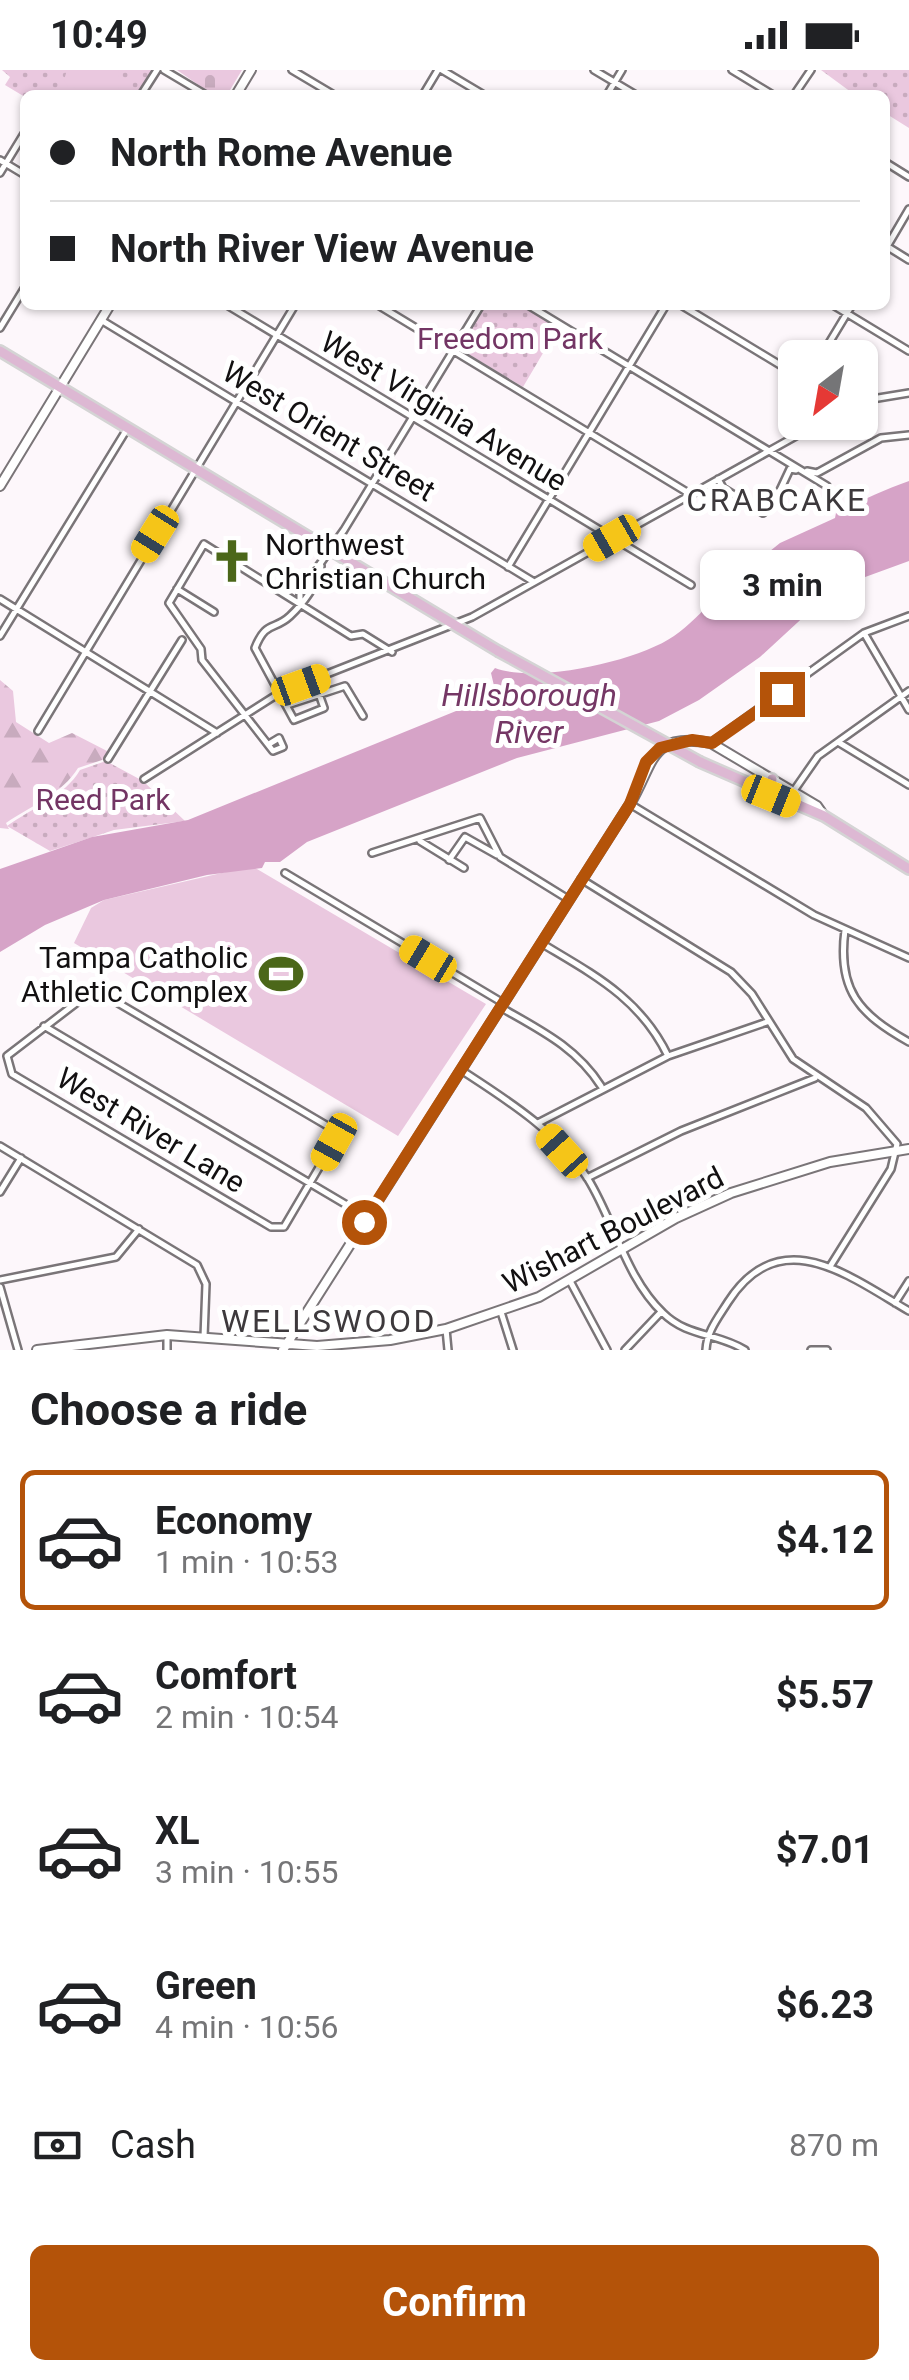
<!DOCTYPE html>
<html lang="en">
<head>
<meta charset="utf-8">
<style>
	:root { --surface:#fff; --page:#f6f6f6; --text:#202124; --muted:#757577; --line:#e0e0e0; --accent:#b45309 }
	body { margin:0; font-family:Roboto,sans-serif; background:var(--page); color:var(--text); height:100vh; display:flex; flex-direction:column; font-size:38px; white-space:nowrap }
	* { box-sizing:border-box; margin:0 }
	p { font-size:32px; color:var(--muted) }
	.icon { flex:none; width:55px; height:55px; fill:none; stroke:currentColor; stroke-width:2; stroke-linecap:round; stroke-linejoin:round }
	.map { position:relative; height:1280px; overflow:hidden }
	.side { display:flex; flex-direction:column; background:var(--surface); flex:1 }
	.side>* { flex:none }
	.guide { position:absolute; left:20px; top:20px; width:870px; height:220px; border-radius:15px; box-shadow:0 2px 8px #0004; display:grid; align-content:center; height:220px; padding:0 30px; background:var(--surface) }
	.needle { width:65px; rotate:211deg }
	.controls { position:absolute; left:778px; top:270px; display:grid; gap:20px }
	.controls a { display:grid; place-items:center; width:100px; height:100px; border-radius:15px; background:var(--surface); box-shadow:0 2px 8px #0004; font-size:50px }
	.end { position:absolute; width:45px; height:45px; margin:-22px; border:12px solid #b45309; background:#fff; box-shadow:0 0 0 5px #fff }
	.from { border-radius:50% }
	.bubble { position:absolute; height:70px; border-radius:15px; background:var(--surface); box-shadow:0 2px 8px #0004; font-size:32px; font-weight:700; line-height:70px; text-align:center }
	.car { position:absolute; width:30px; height:60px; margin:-30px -15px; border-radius:12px; box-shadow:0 0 8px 2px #0007; background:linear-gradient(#f5c518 24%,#345 0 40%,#f5c518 0 76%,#345 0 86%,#f5c518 0) }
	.guide b { display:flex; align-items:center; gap:35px; height:95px; font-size:38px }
	.guide b+b { border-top:2px solid var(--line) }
	.guide i { width:25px; height:25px; background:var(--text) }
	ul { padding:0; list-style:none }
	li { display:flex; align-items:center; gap:30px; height:140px; margin:0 20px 15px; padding:0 10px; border:5px solid transparent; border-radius:15px }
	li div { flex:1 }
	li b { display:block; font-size:38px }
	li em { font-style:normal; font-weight:700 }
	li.on { border-color:var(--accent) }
	li>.icon { width:90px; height:90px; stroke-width:1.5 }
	h2 { padding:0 30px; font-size:45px; line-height:120px }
	.pay { display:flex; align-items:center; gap:25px; height:110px; padding:0 30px; font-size:38px }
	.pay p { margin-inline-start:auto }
	.action { display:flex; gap:20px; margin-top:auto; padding:20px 30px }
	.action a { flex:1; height:115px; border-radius:15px; background:var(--accent); color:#fff; font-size:40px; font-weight:700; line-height:115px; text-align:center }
	.status { display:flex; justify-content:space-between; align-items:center; height:70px; padding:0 50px; background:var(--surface); direction:ltr }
	.status svg { height:28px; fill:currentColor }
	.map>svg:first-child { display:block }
</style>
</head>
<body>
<div class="status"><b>10:49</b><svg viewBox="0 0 49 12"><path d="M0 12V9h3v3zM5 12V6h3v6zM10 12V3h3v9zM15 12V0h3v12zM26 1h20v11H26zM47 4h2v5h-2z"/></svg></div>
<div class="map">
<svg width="909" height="1280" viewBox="0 0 909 1280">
	<defs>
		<pattern id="green-dots" width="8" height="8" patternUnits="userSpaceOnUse" patternTransform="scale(2.5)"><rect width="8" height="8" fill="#eac8df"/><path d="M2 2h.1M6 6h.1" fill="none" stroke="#c8abbe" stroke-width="1.8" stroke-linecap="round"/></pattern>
		<pattern id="forest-firs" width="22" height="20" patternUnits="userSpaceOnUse" patternTransform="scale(2.5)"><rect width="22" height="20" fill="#eac8df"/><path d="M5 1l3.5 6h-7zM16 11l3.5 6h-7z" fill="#c8abbe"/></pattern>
		<pattern id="cemetery-stones" width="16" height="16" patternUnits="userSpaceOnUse" patternTransform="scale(2.5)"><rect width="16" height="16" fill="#eac8df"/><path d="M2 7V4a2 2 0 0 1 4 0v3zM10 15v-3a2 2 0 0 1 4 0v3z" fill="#c8abbe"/></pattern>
	</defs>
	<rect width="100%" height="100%" fill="#fdf7fb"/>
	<path fill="url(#green-dots)" d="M2,0h152l-15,25 -114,2 -20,-12 5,-8z
		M821,0h88v58l-24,-15v-18h-30z
		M483,235h42l34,21 -36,61 -65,-39z
		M106,691l37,20 42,40 -71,9 -64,21 -43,-25c25,-18 58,-30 73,-56z"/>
	<path fill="url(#forest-firs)" d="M0,610l13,11 3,31 33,21 23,-10 37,19 -4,7 -27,9c-15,25 -47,38 -72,55l3,6 -9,-1z"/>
	<path fill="url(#cemetery-stones)" d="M177,0h65l-15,25h-14z"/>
	<path fill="#eac8df" d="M67,0h52l-1,24 -50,-7 -4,-7z
		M252,796l234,138 -88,132 -324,-193 17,-35 13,-8z"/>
	<path fill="#d6a3c7" d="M909,411v80l-63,23 -4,8 -32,19 -50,46 -61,43 -40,21 -142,37 -210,84 -27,20h-15l-3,6 -55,7 -103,25 -59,25 -45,27v-83l92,-32 96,-17 300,-122 7,-8 -4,-17 4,-5c41,16 143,-7 179,-32 30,-21 49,-51 73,-73l7,1 26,-21 55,-25 1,-5c25,-12 47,-23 73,-32z"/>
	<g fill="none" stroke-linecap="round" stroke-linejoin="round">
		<g stroke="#7a7578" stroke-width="10">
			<path id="street" d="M164,0l42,25
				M292,0l42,25
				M442,0l42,25
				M594,0l42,25
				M732,0l41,25
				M141,25l16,-25
				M423,25l15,-25
				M607,25l15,-25
				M794,25l17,-25
				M0,90l25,15
				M885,92l24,15
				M0,103l25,-41
				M888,177l21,13
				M885,180l24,-41
				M227,235l464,280
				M378,235l312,189
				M528,235l299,181
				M681,235l114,69
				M833,235l76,46
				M101,250l433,262
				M0,258l25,-41
				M820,288l32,-53
				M860,331l49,-8
				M807,401l10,2 64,-35 28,-3
				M718,409l5,9 40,25 11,-10 16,-34 6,1
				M508,497l158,-262
				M177,519l37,23
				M0,529l217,134
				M300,531v-9l44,-62 137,-225
				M864,563l45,77
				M0,566l127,-207
				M319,624l5,14 -30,12 -39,-72c11,-28 19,-17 35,-32 13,-12 28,-32 31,-50
				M287,635l58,-19 18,30
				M38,661l257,-426
				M838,672l71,43
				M711,673l153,-110 45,-17
				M269,674l10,-6 4,9 -10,4 -71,-91 -1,-11 -32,-46 35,-59 147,92 12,-2 29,18
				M108,689l74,-119
				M144,709l137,-87 191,-75 349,-195
				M793,722l25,-36 91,-65
				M630,734l184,111 95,43
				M420,771l44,27
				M372,783l108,-35 20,39 68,42
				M449,790l16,-23 32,18
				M285,803l218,130
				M581,809l150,93 21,22 41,65 73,49 31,36 -6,25 -60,96
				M845,860c-8,60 14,84 64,112
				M541,873c53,32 99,55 127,113
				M101,923l230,135 3,14 -50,85h-13l-259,-153 -5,-18 77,-59z
				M500,937c40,23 76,40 101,79
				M44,956l323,191
				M461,1000c46,30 96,61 127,109 26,42 38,99 75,134 24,24 55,20 82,37
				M538,1053l130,-67 99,-34
				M0,1076l197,119 9,19 -2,53
				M587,1108l94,-47 134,-53
				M0,1122l21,-34
				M0,1210l116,-23 23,-28
				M570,1211l37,69
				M0,1217l18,63
				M895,1233l14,-22
				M501,1242l12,38
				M446,1259l2,21
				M167,1280v-15
				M625,1280l36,-38
				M706,1280c1,-19 12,-32 22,-48 52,-81 121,-26 181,9
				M811,1280h16"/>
		</g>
		<g stroke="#7a7578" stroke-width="12">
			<path id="secondary" d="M236,25l15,-25
				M0,416l110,-181
				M37,1280l130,-15 150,11 73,-6 56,-11 93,-32 137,-79 55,-25 99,-31 79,-13
				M283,1280l347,-546c25,-42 19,-72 81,-61l106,63 7,10"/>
		</g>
		<g stroke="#d4d4d4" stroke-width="14">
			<path id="primary" d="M0,281l498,300
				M700,692l124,54 85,53
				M766,724l6,-15"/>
		</g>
		<use href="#street" stroke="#fff" stroke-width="5"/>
		<use href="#secondary" stroke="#fff" stroke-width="8"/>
		<use href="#primary" stroke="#ddb8d3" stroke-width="9"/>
		<g stroke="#d4d4d4" stroke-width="14" stroke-linecap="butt">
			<path id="primary-bridge" d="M498,581l202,111"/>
		</g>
		<use href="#primary-bridge" stroke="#ddb8d3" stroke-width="9"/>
	</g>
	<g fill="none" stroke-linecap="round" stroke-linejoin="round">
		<path stroke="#b45309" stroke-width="12" d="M364,1152l266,-418 16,-42 14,-14 32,-8 20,3 70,-49"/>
	</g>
	<defs>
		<g id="church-bare" transform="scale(3.45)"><path d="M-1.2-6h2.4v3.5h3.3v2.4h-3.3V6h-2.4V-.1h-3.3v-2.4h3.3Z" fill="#4b6719" stroke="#fff" stroke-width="2.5" paint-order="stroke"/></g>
		<g id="stadium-bare" transform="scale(3.45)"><path d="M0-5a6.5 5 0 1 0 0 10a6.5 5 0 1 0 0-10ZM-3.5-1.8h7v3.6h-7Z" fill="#4b6719" stroke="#fff" stroke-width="2.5" paint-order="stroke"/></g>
	</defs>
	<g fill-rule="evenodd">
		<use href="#church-bare" x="232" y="491"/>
		<use href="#stadium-bare" x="281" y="904"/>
	</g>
	<g text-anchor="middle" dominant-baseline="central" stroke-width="10" stroke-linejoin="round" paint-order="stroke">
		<g font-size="30" fill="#733564" stroke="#fff">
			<text x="510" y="268">Freedom Park</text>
			<text x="103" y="729">Reed Park</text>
		</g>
		<g font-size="30" fill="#121011" stroke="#fff">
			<text transform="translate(444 341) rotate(31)">West Virginia Avenue</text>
			<text transform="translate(329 361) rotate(31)">West Orient Street</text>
			<text transform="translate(151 1060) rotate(31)">West River Lane</text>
			<text transform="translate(613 1160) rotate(-27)">Wishart Boulevard</text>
		</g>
		<g font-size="30" fill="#121011" stroke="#fff" text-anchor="start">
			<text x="265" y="474">Northwest<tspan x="265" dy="34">Christian Church</tspan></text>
			<text x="248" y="887" text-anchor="end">Tampa Catholic<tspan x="248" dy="34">Athletic Complex</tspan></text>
		</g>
		<g font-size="32" letter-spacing="2.5" fill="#3d393c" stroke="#fff">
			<text x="777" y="430">CRABCAKE</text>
			<text x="329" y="1251">WELLSWOOD</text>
		</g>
		<g font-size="32" font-style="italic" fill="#753765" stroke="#fff">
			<text x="529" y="625">Hillsborough<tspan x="529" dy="37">River</tspan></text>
		</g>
	</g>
</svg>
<div class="controls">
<a><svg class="needle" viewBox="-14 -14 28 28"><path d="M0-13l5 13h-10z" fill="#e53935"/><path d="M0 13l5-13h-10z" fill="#757577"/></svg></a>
</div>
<i class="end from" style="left:364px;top:1152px"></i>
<i class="end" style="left:782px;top:624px"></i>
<div class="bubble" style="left:700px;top:480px;width:165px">3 min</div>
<i class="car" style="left:155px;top:464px;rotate:212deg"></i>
<i class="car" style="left:612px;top:468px;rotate:240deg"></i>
<i class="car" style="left:301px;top:615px;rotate:70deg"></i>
<i class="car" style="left:771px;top:726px;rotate:112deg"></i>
<i class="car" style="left:428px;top:889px;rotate:301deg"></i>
<i class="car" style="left:334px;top:1072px;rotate:209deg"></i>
<i class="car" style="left:562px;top:1081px;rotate:318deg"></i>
<div class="guide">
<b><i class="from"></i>North Rome Avenue</b>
<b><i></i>North River View Avenue</b>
</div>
</div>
<section class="side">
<h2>Choose a ride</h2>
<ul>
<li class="on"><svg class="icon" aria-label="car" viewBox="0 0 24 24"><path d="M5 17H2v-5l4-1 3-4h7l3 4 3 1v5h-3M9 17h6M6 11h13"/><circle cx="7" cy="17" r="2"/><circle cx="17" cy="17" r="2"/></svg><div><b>Economy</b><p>1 min · 10:53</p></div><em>$4.12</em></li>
<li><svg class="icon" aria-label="car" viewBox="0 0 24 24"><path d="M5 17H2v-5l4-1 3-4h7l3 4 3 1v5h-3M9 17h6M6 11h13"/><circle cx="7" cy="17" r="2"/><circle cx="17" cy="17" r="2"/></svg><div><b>Comfort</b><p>2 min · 10:54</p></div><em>$5.57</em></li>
<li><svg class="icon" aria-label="car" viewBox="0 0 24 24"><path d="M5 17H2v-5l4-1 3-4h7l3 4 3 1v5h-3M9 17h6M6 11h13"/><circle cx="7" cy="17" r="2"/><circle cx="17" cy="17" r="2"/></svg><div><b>XL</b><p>3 min · 10:55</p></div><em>$7.01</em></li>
<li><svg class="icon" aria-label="car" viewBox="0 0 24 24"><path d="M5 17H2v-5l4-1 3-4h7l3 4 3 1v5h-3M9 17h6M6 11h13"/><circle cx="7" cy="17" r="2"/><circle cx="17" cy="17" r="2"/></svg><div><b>Green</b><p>4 min · 10:56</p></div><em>$6.23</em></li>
</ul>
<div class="pay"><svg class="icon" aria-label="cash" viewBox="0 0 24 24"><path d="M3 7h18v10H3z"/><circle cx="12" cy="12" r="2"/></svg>Cash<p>870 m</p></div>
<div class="action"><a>Confirm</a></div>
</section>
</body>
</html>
